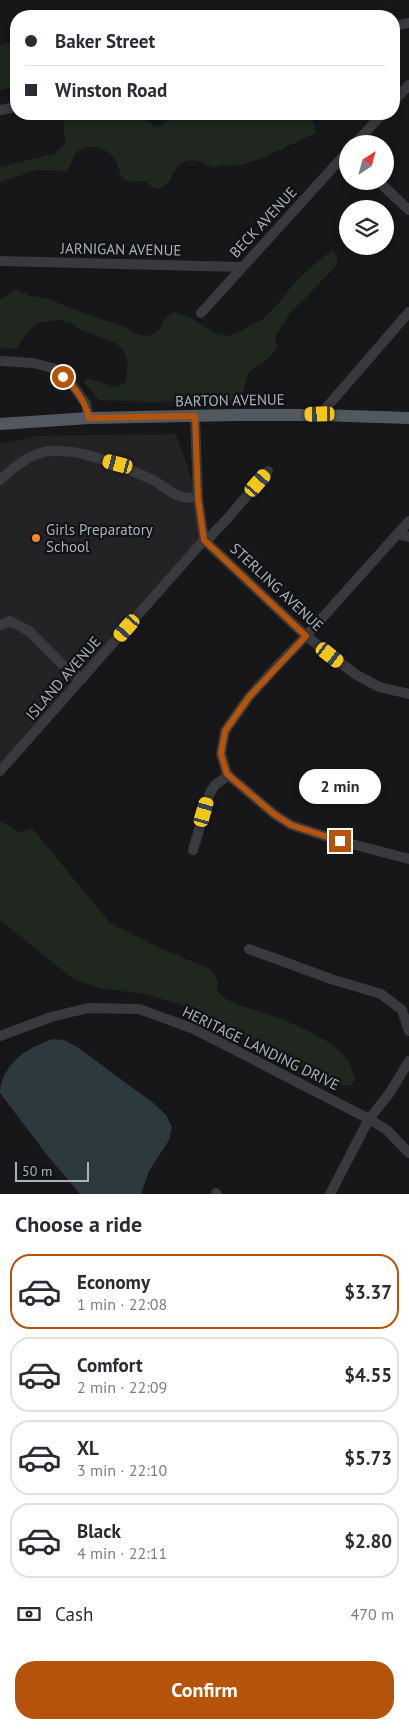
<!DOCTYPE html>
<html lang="en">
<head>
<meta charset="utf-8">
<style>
	:root { --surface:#fff; --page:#f2f2f3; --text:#2b2b33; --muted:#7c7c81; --line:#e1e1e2; --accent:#b45309 }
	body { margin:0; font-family:"PT Sans",sans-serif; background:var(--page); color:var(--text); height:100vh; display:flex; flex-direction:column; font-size:19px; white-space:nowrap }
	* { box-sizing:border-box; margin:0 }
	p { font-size:16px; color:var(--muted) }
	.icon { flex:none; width:28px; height:28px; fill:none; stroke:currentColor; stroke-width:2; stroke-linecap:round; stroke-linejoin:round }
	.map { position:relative; height:1194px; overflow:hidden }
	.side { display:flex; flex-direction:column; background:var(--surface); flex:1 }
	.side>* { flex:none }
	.banner { position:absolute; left:10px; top:10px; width:390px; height:110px; border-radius:20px; box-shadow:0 2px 8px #0003; display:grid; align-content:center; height:110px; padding:0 15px; background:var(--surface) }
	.needle { width:32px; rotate:36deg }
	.controls { position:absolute; left:339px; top:135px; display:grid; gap:10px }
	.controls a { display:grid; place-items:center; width:55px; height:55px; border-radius:50%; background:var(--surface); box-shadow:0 2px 8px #0003; font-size:25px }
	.scale { position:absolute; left:15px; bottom:12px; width:74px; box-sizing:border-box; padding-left:5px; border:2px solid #a8b2ba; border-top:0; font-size:14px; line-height:18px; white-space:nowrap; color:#a8b2ba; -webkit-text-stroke:4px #121214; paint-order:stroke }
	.end { position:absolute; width:22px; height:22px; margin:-11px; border:6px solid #b45309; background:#fff; box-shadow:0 0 0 2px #fff }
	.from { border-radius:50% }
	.bubble { position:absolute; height:35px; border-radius:18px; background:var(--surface); box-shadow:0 2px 8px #0003; font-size:16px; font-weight:600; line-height:35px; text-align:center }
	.car { position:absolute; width:15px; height:30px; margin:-15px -8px; border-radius:6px; box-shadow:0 0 4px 1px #0007; background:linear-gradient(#f5c518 24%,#345 0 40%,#f5c518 0 76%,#345 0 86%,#f5c518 0) }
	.banner b { display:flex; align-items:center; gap:18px; height:48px; font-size:19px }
	.banner b+b { border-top:1px solid var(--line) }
	.banner i { width:12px; height:12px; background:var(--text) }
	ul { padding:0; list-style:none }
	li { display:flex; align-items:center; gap:15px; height:75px; margin:0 10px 8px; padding:0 5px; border:2px solid var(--line); border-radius:20px }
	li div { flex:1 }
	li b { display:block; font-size:19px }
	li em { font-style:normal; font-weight:600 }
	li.current { border-color:var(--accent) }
	li>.icon { width:45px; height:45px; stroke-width:1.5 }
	h2 { padding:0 15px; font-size:22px; line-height:60px }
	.pay { display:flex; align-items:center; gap:12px; height:55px; padding:0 15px; font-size:19px }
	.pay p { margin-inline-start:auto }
	.action { display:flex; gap:10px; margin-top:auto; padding:10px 15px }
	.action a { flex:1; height:58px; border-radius:20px; background:var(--accent); color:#fff; font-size:20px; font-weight:600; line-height:58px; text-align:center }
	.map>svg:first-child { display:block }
</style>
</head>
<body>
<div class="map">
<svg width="409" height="1194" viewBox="0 0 409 1194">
	<rect width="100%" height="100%" fill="#171719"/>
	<path fill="#232326" d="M176,434l22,64 6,42 -204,231v-327l36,-8z"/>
	<path fill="#1f271e" d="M16,41v45l-16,4v-45z
		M63,114h71l23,13 19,-11 20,1v-3h114l6,19 -56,26 -24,7 -13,-1 -11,3c-12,-8 -26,-12 -36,1 -4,4 -4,10 -8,14 -3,3 -7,4 -11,6l-7,-3 -2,-4 -22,-1c-9,-8 -6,-16 -13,-24 -7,-9 -26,-15 -35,-6 -6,5 -5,14 -12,20l-30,-1 -36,12v-15l54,-13 8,-7 3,-5z
		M333,251l4,6v7l-28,31 -19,18 -15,24 2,11 -11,13 -11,6 -7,7 -6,21 -10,7 -11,1 -19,-3 -48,2 -55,-2 -15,-18 3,-4 28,9 11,-5 2,-20 -5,-11 -7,-8 -35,-13 -10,-7 -13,-3 -20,3 -11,10 -11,16 -16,-1v-48l17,-11 13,7 16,2 40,16 39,13 14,8 9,1 12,-7 6,-12 8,-5 15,5 27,16 12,3 11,-4 25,-14 13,-13 19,-24 28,-25z
		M0,821l20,11 12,-4 78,95 50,25 50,21 8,12 -1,10c15,15 26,15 44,21 24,8 66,24 82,43 7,7 9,15 12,24l-4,7 -11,-1 -158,-80 -36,-11 -47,-6 -27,-10 -72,-58z"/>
	<path fill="#2c3a3e" d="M52,1039l12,1 13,7 75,55 14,13 6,12 -3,13 -20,31 -8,23h-61l-33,-39 -47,-62c0,-16 13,-34 27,-42 7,-5 17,-8 25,-12z"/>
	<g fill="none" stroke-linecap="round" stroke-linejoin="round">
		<path stroke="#383a3e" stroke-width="10" d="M394,26l15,-3
			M394,101l15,-16
			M0,110l16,-3
			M355,144l27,-30
			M378,181l31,29
			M0,261l242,6
			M201,313l147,-162
			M0,361l33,2 20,5 20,18 13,18 3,14
			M320,415l89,-103
			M0,480c11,-10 23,-21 38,-26 31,-12 86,13 115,26 8,4 19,14 26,16 6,2 13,2 19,2
			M409,521l-103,115 -30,31 -27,30 -24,34 -4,23 6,20 47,40 17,11 49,16 69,18
			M397,534l12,3
			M204,540l102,96 49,38 24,13 30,7
			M206,541l21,-22 41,-48
			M0,625l10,-4 19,10 40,40 13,8
			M0,771l204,-231 -6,-42 -3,-81
			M193,850l17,-57 5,-8 14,-10
			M249,949l82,30 50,15 21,16 7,21
			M0,1036l51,-19 37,-9 51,1 55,20 175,90 18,11 22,23
			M216,1193l1,1
			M330,1194l39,-75 20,-25 20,-33"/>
		<path stroke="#53585e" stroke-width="12" d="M0,424l89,-6 148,-3h83l89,3"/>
	</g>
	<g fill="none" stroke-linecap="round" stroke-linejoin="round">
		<path stroke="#b45309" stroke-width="6" d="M63,377c14,12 22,24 26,41l106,-2 3,82 6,42 102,96 -57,61 -24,34 -4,23 6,20 47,40 17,11 49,16"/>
	</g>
	<circle fill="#fd862b" stroke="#121214" stroke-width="2" cx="36" cy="538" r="5"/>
	<g text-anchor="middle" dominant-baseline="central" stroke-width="4.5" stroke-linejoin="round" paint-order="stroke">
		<g font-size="15" fill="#a8b2ba" stroke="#121214">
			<text transform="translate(263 222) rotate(-47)">BECK AVENUE</text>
			<text transform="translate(121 249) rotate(1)">JARNIGAN AVENUE</text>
			<text transform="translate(230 400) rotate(-1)">BARTON AVENUE</text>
			<text transform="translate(277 587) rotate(43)">STERLING AVENUE</text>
			<text transform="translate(63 678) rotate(-49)">ISLAND AVENUE</text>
			<text transform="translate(261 1048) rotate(26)">HERITAGE LANDING DRIVE</text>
		</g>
		<g font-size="15" fill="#a8b2ba" stroke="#121214" text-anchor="start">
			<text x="46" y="529">Girls Preparatory<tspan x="46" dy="17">School</tspan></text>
		</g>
	</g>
</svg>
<div class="controls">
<a><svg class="needle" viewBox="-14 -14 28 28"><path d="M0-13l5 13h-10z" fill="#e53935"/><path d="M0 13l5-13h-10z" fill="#7c7c81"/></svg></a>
<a><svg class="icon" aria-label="layers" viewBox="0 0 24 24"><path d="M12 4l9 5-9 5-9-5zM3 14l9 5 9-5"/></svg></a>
</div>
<div class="scale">50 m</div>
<i class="end from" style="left:63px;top:377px"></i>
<i class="end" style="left:340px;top:841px"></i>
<div class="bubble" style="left:299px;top:769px;width:82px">2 min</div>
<i class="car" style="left:320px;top:414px;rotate:269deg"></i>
<i class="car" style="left:118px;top:464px;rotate:285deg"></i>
<i class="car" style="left:258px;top:483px;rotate:41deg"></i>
<i class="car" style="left:127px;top:628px;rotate:221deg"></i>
<i class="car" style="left:330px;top:655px;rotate:128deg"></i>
<i class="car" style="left:204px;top:812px;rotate:16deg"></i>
<div class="banner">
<b><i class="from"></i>Baker Street</b>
<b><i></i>Winston Road</b>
</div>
</div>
<section class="side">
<h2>Choose a ride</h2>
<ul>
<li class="current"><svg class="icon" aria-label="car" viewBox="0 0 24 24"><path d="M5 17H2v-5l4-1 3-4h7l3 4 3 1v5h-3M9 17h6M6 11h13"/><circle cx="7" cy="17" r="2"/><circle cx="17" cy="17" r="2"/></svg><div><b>Economy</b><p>1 min · 22:08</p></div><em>$3.37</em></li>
<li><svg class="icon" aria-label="car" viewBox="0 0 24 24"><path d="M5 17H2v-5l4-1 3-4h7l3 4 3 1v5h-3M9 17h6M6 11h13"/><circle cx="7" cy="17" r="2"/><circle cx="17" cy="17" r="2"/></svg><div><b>Comfort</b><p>2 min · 22:09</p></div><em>$4.55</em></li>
<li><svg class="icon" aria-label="car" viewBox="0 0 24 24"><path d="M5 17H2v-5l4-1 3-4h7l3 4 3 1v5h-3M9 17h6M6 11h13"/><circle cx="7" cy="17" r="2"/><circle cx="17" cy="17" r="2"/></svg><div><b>XL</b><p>3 min · 22:10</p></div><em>$5.73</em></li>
<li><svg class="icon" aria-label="car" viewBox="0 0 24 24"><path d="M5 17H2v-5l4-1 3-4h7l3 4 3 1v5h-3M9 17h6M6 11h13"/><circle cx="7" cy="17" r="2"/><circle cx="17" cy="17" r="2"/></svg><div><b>Black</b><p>4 min · 22:11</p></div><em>$2.80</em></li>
</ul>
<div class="pay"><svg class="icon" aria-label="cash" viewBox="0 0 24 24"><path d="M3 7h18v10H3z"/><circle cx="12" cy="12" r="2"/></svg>Cash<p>470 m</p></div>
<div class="action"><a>Confirm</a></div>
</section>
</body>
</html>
